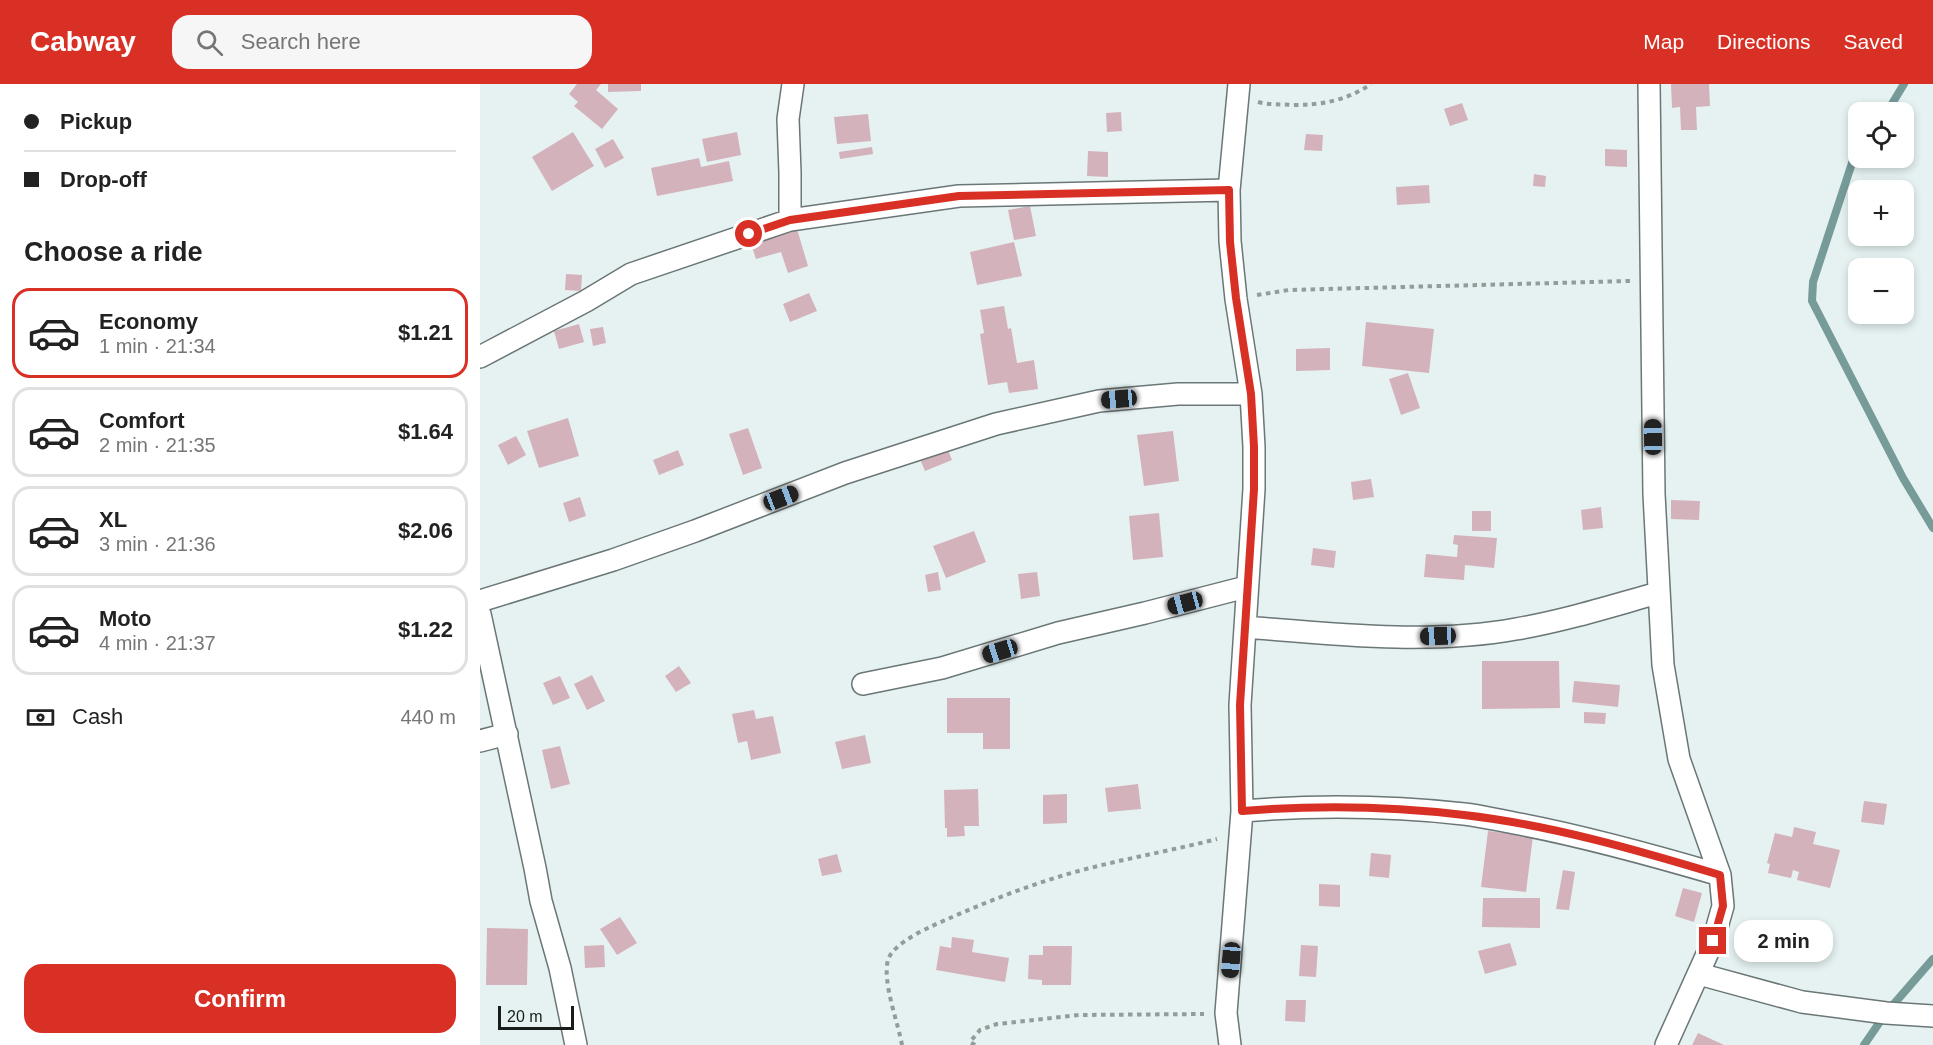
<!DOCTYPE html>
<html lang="en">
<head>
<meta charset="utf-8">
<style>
	:root { --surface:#fff; --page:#f6f6f6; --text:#222; --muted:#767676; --line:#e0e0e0; --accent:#d93025 }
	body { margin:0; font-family:Arial,sans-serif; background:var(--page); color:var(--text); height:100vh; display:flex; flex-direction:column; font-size:22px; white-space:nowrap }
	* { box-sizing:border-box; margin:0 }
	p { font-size:20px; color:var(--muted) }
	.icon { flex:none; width:33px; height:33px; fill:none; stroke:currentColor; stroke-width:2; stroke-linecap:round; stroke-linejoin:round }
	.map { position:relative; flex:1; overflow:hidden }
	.side { display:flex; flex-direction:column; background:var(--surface); width:480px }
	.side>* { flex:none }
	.top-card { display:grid; align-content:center; height:132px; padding:0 24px; background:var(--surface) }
	.fabs { position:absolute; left:1368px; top:18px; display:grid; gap:12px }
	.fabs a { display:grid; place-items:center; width:66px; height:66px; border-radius:12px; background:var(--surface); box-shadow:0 3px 9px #0003; font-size:30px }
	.scale { position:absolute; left:18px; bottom:15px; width:76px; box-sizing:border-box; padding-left:6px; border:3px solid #181d1c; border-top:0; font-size:16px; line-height:21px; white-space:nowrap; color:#181d1c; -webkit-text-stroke:4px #e5f2f1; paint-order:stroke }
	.end { position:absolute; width:27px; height:27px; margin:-14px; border:8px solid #d93025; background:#fff; box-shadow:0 0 0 3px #fff }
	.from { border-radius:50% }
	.bubble { position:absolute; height:42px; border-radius:18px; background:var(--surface); box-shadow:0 3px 9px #0003; font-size:20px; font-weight:800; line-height:42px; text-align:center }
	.car { position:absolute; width:18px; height:36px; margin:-18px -9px; border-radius:8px; box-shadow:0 0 4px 2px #0007; background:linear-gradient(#222 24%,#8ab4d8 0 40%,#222 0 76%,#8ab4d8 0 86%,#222 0) }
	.top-card b { display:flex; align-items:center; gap:21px; height:57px; font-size:22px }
	.top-card b+b { border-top:2px solid var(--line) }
	.top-card i { width:15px; height:15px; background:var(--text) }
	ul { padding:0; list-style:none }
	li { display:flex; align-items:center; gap:18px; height:90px; margin:0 12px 9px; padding:0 12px; border:3px solid var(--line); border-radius:18px }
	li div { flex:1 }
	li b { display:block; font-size:22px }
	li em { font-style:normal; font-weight:800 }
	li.current { border-color:var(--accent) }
	li>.icon { width:54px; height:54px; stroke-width:1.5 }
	h2 { padding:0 24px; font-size:27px; line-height:72px }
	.pay { display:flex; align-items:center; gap:15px; height:66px; padding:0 24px; font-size:22px }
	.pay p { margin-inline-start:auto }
	.primary-button { display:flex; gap:12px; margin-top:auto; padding:12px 24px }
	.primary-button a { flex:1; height:69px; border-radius:18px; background:var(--accent); color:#fff; font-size:24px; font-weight:800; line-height:69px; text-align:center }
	header { display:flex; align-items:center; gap:36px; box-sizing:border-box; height:84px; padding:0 30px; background:var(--accent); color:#fff }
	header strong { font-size:28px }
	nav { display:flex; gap:33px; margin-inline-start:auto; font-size:21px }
	.search { width:420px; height:54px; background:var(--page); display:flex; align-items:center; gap:15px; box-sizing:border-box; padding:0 21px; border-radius:18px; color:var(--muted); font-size:22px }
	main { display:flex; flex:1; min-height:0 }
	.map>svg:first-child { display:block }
</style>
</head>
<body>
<header>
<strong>Cabway</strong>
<div class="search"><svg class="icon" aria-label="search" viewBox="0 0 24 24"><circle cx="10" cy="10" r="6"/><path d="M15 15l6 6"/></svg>Search here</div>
<nav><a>Map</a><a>Directions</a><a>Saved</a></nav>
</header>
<main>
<section class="side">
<div class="top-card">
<b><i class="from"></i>Pickup</b>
<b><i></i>Drop-off</b>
</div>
<h2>Choose a ride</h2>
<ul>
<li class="current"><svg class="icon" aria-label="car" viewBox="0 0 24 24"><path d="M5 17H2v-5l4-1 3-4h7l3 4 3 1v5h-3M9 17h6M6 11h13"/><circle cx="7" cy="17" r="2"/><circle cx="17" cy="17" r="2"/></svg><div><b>Economy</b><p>1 min · 21:34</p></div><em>$1.21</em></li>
<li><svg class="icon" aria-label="car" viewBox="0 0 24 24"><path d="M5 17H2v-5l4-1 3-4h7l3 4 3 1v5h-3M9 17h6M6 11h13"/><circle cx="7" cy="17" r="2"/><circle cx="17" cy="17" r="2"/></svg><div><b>Comfort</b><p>2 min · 21:35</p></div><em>$1.64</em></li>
<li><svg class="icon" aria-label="car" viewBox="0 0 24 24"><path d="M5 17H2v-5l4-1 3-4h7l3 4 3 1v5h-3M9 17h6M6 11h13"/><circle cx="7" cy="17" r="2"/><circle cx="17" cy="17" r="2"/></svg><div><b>XL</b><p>3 min · 21:36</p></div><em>$2.06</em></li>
<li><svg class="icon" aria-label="car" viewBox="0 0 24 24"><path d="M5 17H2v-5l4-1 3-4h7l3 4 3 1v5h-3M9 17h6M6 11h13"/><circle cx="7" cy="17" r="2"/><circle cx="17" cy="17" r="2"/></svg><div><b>Moto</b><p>4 min · 21:37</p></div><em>$1.22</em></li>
</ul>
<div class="pay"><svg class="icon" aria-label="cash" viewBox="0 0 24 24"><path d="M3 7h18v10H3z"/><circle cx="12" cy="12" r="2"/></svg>Cash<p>440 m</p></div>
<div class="primary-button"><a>Confirm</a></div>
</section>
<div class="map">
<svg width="1453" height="961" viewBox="0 0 1453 961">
	<rect width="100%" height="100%" fill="#e5f2f1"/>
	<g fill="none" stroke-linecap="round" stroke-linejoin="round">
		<path stroke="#769b99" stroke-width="8" d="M1407,28l17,-28
			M1378,69l-5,7 -40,122 -1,19 91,177 30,50
			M1384,961l22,-32 47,-54"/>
	</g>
	<path fill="#d4b2bb" d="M97,0h24l-5,6 22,19 -16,20 -28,-23 4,-4 -9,-8z
		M128,0h33v7l-33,1z
		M1191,0h38l1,22 -14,1 1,23h-16l-1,-23 -8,1z
		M982,19l6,17 -18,6 -6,-17z
		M641,28l1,19 -15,1 -1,-19z
		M388,30l3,27 -34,3 -3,-27z
		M93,48l21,34 -42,25 -20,-34z
		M257,48l4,23 -34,7 -5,-23z
		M826,50l17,1 -1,16 -18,-1z
		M133,55l11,19 -19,10 -10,-19z
		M392,63l1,7 -33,5 -1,-7z
		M1125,65l22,1v17l-22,-1z
		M608,67l20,1v25l-21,-1z
		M219,74l2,9 28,-6 4,20 -76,15 -6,-28z
		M1054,90l12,2 -1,11 -12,-1z
		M949,101l1,18 -33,2 -1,-18z
		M550,122l6,30 -22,4 -6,-30z
		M317,145l11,37 -20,7 -7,-21 -25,7 -5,-15z
		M534,158l8,34 -45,9 -7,-33z
		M86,190l16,1 -1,16 -16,-1z
		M329,209l8,18 -27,11 -7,-18z
		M524,222l4,23 3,-1 6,35 17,-3 4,29 -29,4 -2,-11 -19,3 -8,-51 4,-1 -4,-23z
		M886,238l68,7 -5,44 -67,-7z
		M99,240l5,18 -25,7 -5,-18z
		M123,243l3,16 -13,3 -3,-17z
		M850,264v22l-34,1v-22z
		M928,289l12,35 -19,7 -12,-36z
		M88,334l11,38 -40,12 -12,-37z
		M268,344l14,40 -19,7 -14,-41z
		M693,347l6,50 -35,5 -7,-51z
		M36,352l10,19 -18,10 -10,-20z
		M465,358l7,18 -27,11 -8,-19z
		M198,366l6,15 -25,10 -6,-15z
		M891,395l3,18 -21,3 -2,-18z
		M100,413l6,19 -17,6 -6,-19z
		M1191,416l29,1 -1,19 -28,-1z
		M1121,423l2,21 -20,2 -2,-20z
		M992,427h19v20h-19z
		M679,429l4,44 -30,3 -4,-44z
		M494,447l12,31 -40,16 -13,-32z
		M974,451l43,3 -3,30 -29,-3 -1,15 -40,-3 2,-23 31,3 1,-12 -5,-1z
		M833,464l23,3 -2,17 -23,-3z
		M458,488l3,18 -13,2 -3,-17z
		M557,488l3,24 -19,3 -3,-25z
		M1002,577h77l1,47 -78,1z
		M199,582l12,17 -15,9 -11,-16z
		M112,591l13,26 -18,9 -13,-26z
		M80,592l10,22 -17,7 -10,-22z
		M1094,597l46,4 -2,22 -46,-5z
		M467,614h63v51h-27v-16h-36z
		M274,626l2,9 17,-3 8,37 -30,7 -4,-19 -9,2 -6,-29z
		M1104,628l22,1 -1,11 -21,-1z
		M385,651l6,28 -29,6 -7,-27z
		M80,662l10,38 -19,5 -9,-39z
		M658,700l3,25 -33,3 -3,-24z
		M498,705l1,37h-15l1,10 -18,1v-9h-2l-1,-38z
		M587,710v29l-24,1v-29z
		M1384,717l23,3 -3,21 -23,-3z
		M1314,743l22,5 -3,12 27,6 -10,38 -33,-8 2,-8 -6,-2 -2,8 -23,-5 2,-9 -3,-1 8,-30 17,4z
		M1008,747l45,5 -7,56 -45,-5z
		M891,769l20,2 -2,23 -20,-2z
		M357,770l5,18 -20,4 -4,-17z
		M1083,786l12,2 -6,38 -13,-1z
		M839,800l21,1v22l-21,-1z
		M1203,804l19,5 -8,29 -19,-6z
		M1003,814h57v30l-58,-1z
		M140,833l17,26 -20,12 -17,-26z
		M7,844l41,1 -1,56h-41z
		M472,853l22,3 -2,12 37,6 -4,24 -69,-12 4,-24 11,2z
		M1030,859l7,22 -32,9 -7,-23z
		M124,861l1,22 -20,1 -1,-22z
		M821,861l17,1 -2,31 -17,-1z
		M563,862h29l-1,39h-29v-5l-14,-1 1,-24h14z
		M806,916h20l-1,22 -20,-1z
		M1218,949l26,12h-32z"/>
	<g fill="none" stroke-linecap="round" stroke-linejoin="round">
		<g stroke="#6b7676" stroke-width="24">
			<path id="street" d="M1169,0l5,410 9,171 16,94 41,116 3,31 -10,35 -47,104
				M310,136v-47l-2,-54 5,-35
				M0,273l106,-56 45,-27 159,-54 169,-24 270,-6
				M0,517l133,-41 82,-29 150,-58 151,-49 103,-23 79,-7h73
				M0,530l55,254 6,33 19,67 16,77
				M765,543c88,7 183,18 271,2 48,-8 95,-23 142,-36
				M383,600l79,-16 116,-35 87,-20 101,-26
				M0,657l27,-7
				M762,727c74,-6 149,-5 222,3 17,2 33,6 50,9 70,13 138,32 206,52
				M1219,890l103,28 84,11 47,3
				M750,961l-4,-32 16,-202 -2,-106 14,-216v-42l-3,-53 -15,-95 -6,-58 -1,-51 10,-106"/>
		</g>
		<path stroke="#929c9b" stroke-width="4" stroke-dasharray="4.5 4.5" stroke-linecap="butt" d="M778,18c11,3 22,2 33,3 30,0 55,-4 80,-21
			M777,211l32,-5 341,-9
			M422,961c-4,-23 -20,-63 -14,-85 5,-18 46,-35 62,-42 41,-18 82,-34 125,-46 47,-13 95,-21 142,-33
			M495,961l-5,-3 10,-12 17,-6 82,-9 125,-1"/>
		<use href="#street" stroke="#fff" stroke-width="21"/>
	</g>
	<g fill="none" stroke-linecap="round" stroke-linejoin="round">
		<path stroke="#d93025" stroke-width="8" d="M269,150l41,-14 169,-24 270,-6 1,52 6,56 15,96 3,53v42l-14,216 2,106c74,-6 149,-5 222,4 87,10 173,35 256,60l3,31 -10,35"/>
	</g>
</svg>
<div class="fabs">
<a><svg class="icon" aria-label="locate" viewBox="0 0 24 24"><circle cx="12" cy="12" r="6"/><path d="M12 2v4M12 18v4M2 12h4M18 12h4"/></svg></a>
<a>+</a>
<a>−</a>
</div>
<div class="scale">20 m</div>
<i class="end from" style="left:269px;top:150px"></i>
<i class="end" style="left:1233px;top:857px"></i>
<div class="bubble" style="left:1254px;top:836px;width:99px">2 min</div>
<i class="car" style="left:639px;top:315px;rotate:265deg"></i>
<i class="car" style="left:1173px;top:353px;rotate:359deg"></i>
<i class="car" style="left:301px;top:414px;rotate:69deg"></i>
<i class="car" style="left:705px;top:519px;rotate:255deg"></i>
<i class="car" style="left:958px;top:552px;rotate:268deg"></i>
<i class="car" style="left:520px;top:567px;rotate:253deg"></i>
<i class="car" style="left:751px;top:876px;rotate:185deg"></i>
</div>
</main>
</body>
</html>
